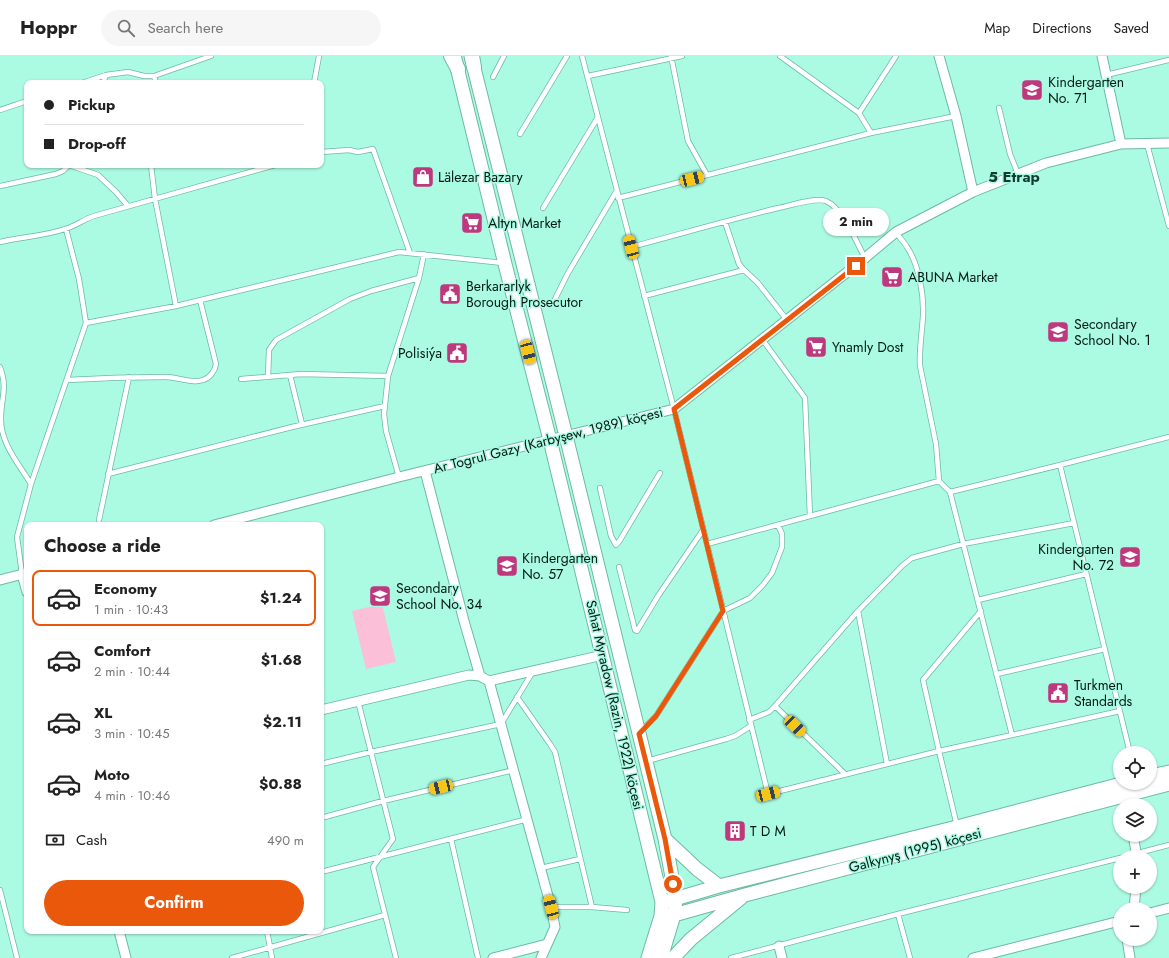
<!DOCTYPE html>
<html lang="en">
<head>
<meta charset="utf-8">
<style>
	:root { --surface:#fff; --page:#f6f6f6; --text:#222; --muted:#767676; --line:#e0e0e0; --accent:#ea580c }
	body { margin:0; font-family:Jost,sans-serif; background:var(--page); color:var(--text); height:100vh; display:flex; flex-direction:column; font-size:15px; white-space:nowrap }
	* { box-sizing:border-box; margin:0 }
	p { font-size:13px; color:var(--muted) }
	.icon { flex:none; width:22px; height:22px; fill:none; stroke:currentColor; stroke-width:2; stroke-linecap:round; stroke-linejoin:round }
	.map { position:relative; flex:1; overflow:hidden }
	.drawer { position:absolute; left:24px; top:466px; width:300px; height:412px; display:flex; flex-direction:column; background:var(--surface); border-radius:8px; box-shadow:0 1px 3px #0004 }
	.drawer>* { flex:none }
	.top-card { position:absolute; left:24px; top:24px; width:300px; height:88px; border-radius:8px; box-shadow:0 1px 3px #0004; display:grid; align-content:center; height:88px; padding:0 20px; background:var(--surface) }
	.tools { position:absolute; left:1113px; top:690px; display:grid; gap:8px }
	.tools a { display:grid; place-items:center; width:44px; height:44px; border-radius:50%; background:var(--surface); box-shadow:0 1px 3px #0004; font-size:20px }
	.end { position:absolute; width:18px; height:18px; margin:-9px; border:5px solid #ea580c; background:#fff; box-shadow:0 0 0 2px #fff }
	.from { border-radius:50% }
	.bubble { position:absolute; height:28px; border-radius:14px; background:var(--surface); box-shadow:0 1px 3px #0004; font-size:13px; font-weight:700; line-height:28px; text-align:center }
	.car { position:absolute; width:12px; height:24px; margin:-12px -6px; border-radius:5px; box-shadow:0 0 3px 1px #0007; background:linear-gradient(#f5c518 24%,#345 0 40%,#f5c518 0 76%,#345 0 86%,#f5c518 0) }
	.top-card b { display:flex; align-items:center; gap:14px; height:38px; font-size:15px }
	.top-card b+b { border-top:1px solid var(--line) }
	.top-card i { width:10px; height:10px; background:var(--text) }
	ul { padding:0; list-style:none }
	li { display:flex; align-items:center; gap:12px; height:56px; margin:0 8px 6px; padding:0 12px; border:2px solid transparent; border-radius:8px }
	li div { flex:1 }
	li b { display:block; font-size:15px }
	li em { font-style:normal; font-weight:700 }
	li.selected { border-color:var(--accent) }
	li>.icon { width:36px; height:36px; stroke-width:1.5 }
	h2 { padding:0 20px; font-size:18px; line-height:48px }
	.pay { display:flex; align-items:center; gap:10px; height:44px; padding:0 20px; font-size:15px }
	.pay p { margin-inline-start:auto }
	.cta { display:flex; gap:8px; margin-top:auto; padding:8px 20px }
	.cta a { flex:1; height:46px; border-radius:24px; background:var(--accent); color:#fff; font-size:16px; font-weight:700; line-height:46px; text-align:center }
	header { display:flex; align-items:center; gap:24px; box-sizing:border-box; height:56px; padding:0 20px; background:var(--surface); border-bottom:1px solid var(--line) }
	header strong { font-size:19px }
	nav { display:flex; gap:22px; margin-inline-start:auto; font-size:14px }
	.search { width:280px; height:36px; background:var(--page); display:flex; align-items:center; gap:10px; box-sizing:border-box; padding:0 14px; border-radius:22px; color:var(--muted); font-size:15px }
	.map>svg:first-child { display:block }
</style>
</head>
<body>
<header>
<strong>Hoppr</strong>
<div class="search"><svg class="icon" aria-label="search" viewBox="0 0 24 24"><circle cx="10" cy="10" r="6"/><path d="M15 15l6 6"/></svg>Search here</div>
<nav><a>Map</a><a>Directions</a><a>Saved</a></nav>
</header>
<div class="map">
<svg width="1169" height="902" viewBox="0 0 1169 902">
	<rect width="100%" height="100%" fill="#abfbe2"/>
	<path fill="#fbbfd7" d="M382,548l14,58 -30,7 -14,-58z"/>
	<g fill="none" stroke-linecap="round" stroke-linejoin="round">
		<g stroke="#6cbaa3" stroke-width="6">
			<path id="lane" d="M582,0l92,353 94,385 171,-43 18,75
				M671,0l17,85 19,34
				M1106,19l63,-15
				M154,20l2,7
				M588,20l94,-20
				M493,21l11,-21
				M82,27l24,-8 22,-3 16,4h10l57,-20
				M103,27l3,-8
				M314,27l5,-27
				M999,52l11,46 8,20
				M0,54l27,-9
				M859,57l37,-57
				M871,77l85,-17
				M520,78l47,-78
				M1147,88l22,82
				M321,96l28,-2 9,2 15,-3 37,104
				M69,109l29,10 18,17 12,14
				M151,109l4,34 21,107
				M0,130l56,-12 7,-3 6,-6
				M618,142l253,-65 -12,-20 -79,-57
				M543,152l55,-91
				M725,166l14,42 5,6 14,13 29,37
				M896,176c3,5 8,10 11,15 12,18 17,48 16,69 -1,17 -4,33 -3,50l16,78 3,37
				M0,186c21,-5 45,-6 65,-13 11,-3 19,-10 29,-13l181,-51
				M631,191c49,-13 98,-27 147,-39 12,-2 37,-11 48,-7 18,8 30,41 39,57
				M644,240l100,-26
				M554,245l14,-28 48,-81
				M86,267l90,-17 223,-54 104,11
				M0,311c8,22 1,30 1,51 -1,25 18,46 30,66
				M290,319l12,49
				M268,321l1,-27 7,-10 74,-41 21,-8 48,-13
				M241,323l60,-5 87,2
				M67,324c33,-2 66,-3 99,-3 12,0 26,7 37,3 7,-2 12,-9 13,-16l-16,-64
				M108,418l184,-47 93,-21
				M399,421l-13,-46 -2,-17 4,-38 31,-98 5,-24
				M600,432l11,48 5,9 4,-5 40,-67
				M810,460l129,-35 11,11
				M99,464l30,-143
				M707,488l103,-28 -5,-118 -43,-59
				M619,511l16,63 2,1 21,-35 45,-66
				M22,518l-5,-37 14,-53 55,-161 -7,-44 -13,-50
				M978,544l108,-26
				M858,555l29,153
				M981,555l-58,69 16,71 73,-16 -62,-243 110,-27
				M997,618l108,-25
				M517,641l33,47 5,8 37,155
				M358,645l35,138 -20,28 23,91
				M775,650l70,68
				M749,664l20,-8 6,-6 83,-95 45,-46 9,-7 51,-14 111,-21
				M641,675l15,-15 67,-105 27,-13 13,-13 9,-12 10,-26v-13l-4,-9
				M1012,679l108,-24
				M1130,697l-70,-288 109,-28
				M647,705l79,-22 9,-3 16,-10
				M321,708l50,-12 130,-28 31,-51
				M321,762l62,-17 131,-31
				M451,783l27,119
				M1123,801l46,-12
				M541,812l39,-9
				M321,816l207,-53
				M0,834l17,68
				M551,851h41l35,3
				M898,858l12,44
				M267,875l5,27
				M232,902l153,-43
				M731,902l167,-44 222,-56"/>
		</g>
		<g stroke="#6cbaa3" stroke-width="11">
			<path id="street" d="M939,0l17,60 17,76
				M1102,0l19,88
				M425,415l39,150 16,55
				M214,469l185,-48 275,-68 191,-151 31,-26 77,-40 73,-29 75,-19 48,-1
				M22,518l5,18
				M0,524l27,-7
				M489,625l62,226 4,20 -14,31
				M321,654l148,-35 11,1 9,5 114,-26
				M1133,779l4,22
				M1134,853l2,-22
				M1150,857l19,-5
				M119,875l7,27
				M1127,883l3,19
				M779,890l3,12
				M493,902l54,-14
				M973,902l147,-37"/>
		</g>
		<g stroke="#6cbaa3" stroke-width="15">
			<path id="secondary" d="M471,0l95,380 99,403 11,60 -2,16 -13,43
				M455,3l50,205 45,176 112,462 -1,14 -13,42
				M1150,720l19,-4
				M665,783l32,30 22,17
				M668,845l51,-15 238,-59 168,-44
				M667,860l7,-1 71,-20 424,-111
				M673,902l18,-19 50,-41"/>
		</g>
		<g stroke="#6cbaa3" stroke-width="16">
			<path id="primary" d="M451,0l7,13
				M472,0l2,11"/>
		</g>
		<use href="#lane" stroke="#fff" stroke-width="4.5"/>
		<use href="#street" stroke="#fff" stroke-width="9"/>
		<use href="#secondary" stroke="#fff" stroke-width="13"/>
		<use href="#primary" stroke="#fff" stroke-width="14"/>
	</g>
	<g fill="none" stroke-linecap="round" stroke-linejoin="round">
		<path stroke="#ea580c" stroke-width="5" d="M673,828l-8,-45 -26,-105 17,-18 67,-105 -49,-202 182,-143"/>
	</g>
	<defs>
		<g id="school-square" transform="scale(1.15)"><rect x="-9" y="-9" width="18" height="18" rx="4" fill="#bd387c" stroke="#abfbe2"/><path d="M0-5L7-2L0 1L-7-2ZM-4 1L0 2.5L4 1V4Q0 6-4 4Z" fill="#fff"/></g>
		<g id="shop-square" transform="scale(1.15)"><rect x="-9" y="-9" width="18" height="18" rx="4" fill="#bd387c" stroke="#abfbe2"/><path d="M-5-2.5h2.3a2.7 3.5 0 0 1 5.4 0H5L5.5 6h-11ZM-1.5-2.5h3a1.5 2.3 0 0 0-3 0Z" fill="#fff"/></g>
		<g id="supermarket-square" transform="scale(1.15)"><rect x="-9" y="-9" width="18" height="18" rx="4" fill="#bd387c" stroke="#abfbe2"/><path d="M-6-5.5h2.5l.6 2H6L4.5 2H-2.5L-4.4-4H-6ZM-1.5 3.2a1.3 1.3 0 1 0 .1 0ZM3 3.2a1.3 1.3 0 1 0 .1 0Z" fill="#fff"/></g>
		<g id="civic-square" transform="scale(1.15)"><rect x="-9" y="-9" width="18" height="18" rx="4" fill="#bd387c" stroke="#abfbe2"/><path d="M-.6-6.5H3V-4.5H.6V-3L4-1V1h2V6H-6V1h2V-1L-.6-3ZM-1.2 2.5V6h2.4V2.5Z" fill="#fff"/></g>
		<g id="building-square" transform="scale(1.15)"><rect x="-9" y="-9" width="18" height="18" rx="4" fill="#bd387c" stroke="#abfbe2"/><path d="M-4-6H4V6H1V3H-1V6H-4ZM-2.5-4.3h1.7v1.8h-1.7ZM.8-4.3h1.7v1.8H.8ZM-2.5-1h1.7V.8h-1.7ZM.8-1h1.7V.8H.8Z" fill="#fff"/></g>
	</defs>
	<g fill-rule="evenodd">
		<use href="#school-square" x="1032" y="34"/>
		<use href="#shop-square" x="423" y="121"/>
		<use href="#supermarket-square" x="472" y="167"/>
		<use href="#supermarket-square" x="892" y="221"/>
		<use href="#civic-square" x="450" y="238"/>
		<use href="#school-square" x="1058" y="276"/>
		<use href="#supermarket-square" x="816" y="291"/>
		<use href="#civic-square" x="457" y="297"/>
		<use href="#school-square" x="1130" y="501"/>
		<use href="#school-square" x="507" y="510"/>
		<use href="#school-square" x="380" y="540"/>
		<use href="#civic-square" x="1058" y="637"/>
		<use href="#building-square" x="735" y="775"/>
	</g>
	<g text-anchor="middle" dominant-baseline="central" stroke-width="3" stroke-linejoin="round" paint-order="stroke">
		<g font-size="14" fill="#021913" stroke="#abfbe2" text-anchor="start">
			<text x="1048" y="26">Kindergarten<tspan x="1048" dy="16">No. 71</tspan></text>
			<text x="438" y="121">Lälezar Bazary</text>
			<text x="488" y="167">Altyn Market</text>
			<text x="908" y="221">ABUNA Market</text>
			<text x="466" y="230">Berkararlyk<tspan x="466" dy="16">Borough Prosecutor</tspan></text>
			<text x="1074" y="268">Secondary<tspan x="1074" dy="16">School No. 1</tspan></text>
			<text x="832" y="291">Ynamly Dost</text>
			<text x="442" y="297" text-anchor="end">Polisiýa</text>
			<text x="1114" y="493" text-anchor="end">Kindergarten<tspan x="1114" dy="16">No. 72</tspan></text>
			<text x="522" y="502">Kindergarten<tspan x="522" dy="16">No. 57</tspan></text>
			<text x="396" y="532">Secondary<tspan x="396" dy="16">School No. 34</tspan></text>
			<text x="1074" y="629">Turkmen<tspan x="1074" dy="16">Standards</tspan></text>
			<text x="750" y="775">T D M</text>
		</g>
		<g font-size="14" fill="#021913" stroke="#abfbe2">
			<text transform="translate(548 384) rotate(-14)">Ar Togrul Gazy (Karbyşew, 1989) köçesi</text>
			<text transform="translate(615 649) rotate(77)">Sahat Myradow (Razin, 1922) köçesi</text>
			<text transform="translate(915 794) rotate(-15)">Galkynyş (1995) köçesi</text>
		</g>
		<g font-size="15" font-weight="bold" fill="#113c31" stroke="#abfbe2">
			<text x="1014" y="121">5 Etrap</text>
		</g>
	</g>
</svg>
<div class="tools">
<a><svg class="icon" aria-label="locate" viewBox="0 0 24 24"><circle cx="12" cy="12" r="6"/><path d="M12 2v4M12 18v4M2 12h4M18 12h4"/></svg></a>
<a><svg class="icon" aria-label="layers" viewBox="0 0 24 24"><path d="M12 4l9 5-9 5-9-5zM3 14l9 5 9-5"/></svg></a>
<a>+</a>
<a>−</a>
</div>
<i class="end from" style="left:673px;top:828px"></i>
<i class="end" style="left:856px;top:210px"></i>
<div class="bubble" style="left:823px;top:152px;width:66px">2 min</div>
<i class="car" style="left:692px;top:123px;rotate:76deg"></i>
<i class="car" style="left:631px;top:191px;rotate:345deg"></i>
<i class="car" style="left:528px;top:296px;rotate:165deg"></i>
<i class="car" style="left:795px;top:670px;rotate:134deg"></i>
<i class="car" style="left:441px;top:731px;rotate:257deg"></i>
<i class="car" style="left:768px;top:738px;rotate:76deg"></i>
<i class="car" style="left:551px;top:851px;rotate:345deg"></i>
<div class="top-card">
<b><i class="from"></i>Pickup</b>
<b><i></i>Drop-off</b>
</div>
<section class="drawer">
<h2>Choose a ride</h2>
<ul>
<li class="selected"><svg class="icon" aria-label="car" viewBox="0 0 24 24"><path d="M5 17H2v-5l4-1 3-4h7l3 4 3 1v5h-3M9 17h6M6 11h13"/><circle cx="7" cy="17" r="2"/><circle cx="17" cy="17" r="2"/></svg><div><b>Economy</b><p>1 min · 10:43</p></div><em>$1.24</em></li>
<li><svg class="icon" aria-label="car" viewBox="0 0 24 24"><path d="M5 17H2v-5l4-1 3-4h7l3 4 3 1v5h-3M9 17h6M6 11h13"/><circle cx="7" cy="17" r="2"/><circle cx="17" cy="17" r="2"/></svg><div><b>Comfort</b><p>2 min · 10:44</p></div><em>$1.68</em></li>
<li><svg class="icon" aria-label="car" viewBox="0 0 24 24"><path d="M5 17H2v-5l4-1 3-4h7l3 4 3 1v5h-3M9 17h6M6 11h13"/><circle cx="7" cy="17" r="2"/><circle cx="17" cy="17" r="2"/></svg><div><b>XL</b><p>3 min · 10:45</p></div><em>$2.11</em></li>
<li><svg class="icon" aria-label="car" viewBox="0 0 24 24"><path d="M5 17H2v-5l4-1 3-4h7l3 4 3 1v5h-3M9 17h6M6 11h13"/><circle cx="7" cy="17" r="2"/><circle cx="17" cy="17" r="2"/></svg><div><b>Moto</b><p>4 min · 10:46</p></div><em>$0.88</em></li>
</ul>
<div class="pay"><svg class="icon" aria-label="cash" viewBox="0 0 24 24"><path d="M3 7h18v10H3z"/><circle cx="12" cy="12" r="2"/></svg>Cash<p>490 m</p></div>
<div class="cta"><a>Confirm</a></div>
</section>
</div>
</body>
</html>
